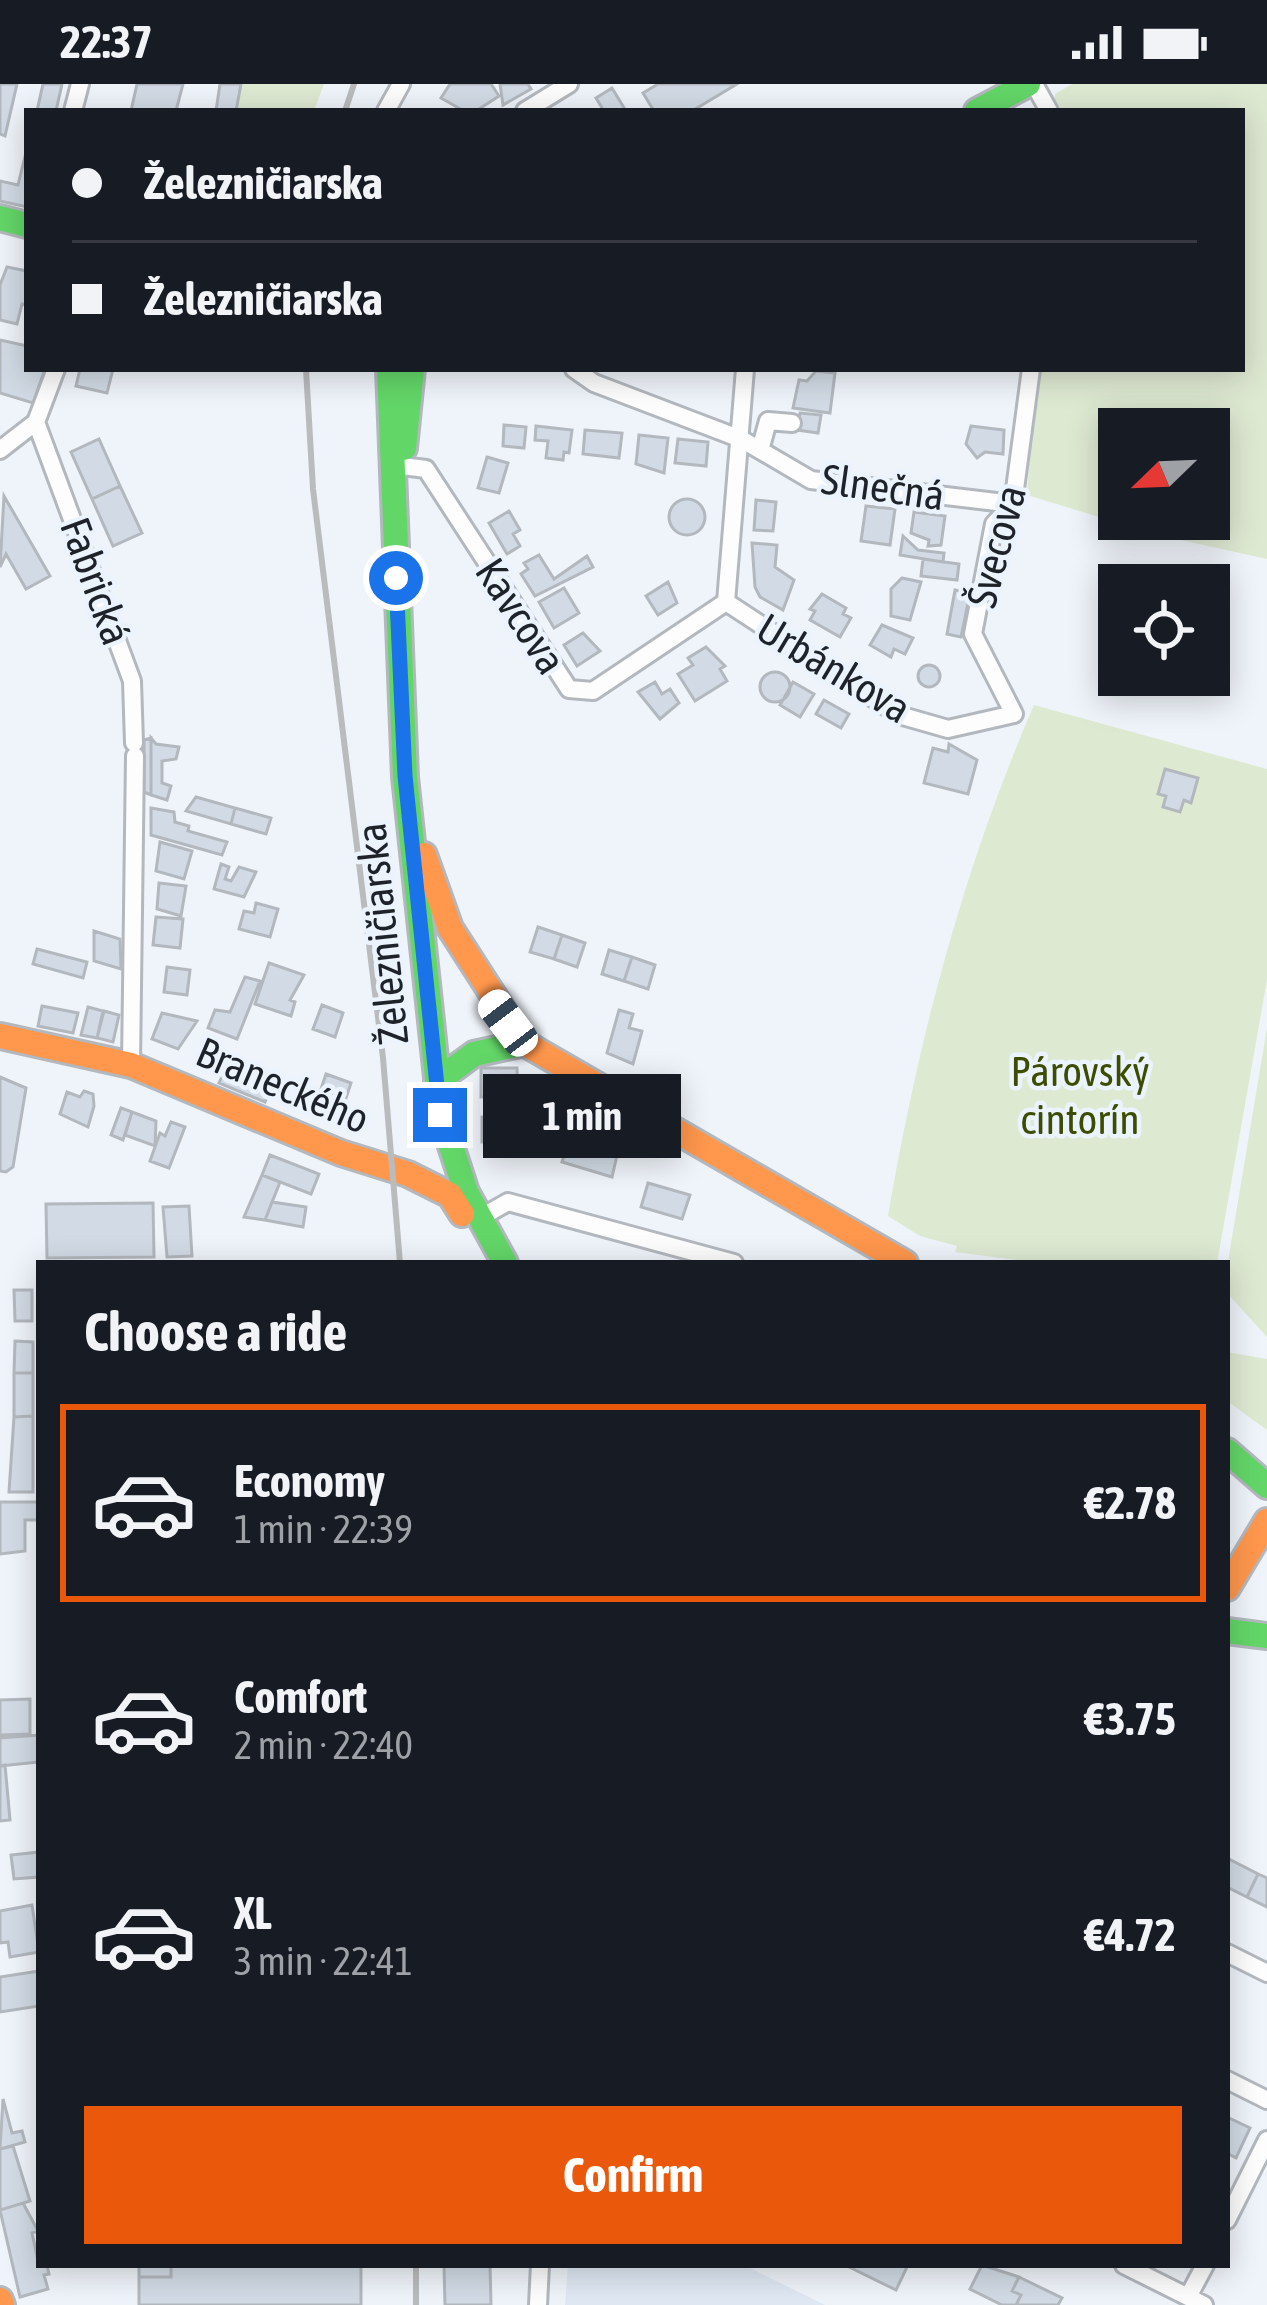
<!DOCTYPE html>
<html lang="en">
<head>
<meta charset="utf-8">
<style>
	:root { --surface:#171b24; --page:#20242c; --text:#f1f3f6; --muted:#9ea1a6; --line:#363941; --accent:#ea580c }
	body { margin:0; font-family:"Asap Condensed",sans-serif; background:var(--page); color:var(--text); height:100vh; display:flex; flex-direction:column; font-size:45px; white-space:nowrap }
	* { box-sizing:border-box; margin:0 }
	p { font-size:39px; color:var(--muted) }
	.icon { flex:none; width:66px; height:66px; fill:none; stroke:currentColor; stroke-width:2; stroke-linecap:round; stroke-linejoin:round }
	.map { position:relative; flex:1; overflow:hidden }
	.details { position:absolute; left:36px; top:1176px; width:1194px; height:1008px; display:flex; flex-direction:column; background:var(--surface); border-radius:0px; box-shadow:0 6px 30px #0003 }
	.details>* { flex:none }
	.top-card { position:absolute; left:24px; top:24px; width:1221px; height:264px; border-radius:0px; box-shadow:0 6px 30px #0003; display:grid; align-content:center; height:264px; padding:0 48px; background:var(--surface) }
	.needle { width:78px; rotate:247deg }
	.buttons { position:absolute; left:1098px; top:324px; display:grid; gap:24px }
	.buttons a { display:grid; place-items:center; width:132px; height:132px; border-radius:0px; background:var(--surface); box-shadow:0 6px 30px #0003; font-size:60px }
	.end { position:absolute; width:54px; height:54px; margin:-27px; border:15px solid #1a73e8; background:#fff; box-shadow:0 0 0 6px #fff }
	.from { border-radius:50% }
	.bubble { position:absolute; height:84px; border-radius:0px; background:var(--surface); box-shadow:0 6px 30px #0003; font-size:39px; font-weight:700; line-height:84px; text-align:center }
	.car { position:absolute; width:36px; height:72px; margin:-36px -18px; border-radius:15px; box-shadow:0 0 9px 3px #0007; background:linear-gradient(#fff 24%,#345 0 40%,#fff 0 76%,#345 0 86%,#fff 0) }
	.top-card b { display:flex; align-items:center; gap:42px; height:114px; font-size:45px }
	.top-card b+b { border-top:3px solid var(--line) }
	.top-card i { width:30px; height:30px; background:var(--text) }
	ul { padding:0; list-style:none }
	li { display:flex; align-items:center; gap:36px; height:198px; margin:0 24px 18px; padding:0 24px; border:6px solid transparent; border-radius:0px }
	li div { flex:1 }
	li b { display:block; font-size:45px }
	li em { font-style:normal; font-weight:700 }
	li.selected { border-color:var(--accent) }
	li>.icon { width:108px; height:108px; stroke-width:1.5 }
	h2 { padding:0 48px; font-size:54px; line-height:144px }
	.button { display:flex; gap:24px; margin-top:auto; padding:24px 48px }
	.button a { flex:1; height:138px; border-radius:0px; background:var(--accent); color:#fff; font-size:48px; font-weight:700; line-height:138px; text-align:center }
	.status { display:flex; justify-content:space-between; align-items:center; height:84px; padding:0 60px; background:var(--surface); direction:ltr }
	.status svg { height:33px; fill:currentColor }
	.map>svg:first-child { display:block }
</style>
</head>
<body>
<div class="status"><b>22:37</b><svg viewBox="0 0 49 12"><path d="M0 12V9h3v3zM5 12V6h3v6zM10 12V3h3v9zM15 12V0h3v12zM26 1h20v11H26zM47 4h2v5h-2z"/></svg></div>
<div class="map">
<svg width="1267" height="2221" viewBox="0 0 1267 2221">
	<rect width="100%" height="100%" fill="#eff4fa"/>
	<path fill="#dfe8f3" d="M568,2181h176l81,40h-260z"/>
	<path fill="#dee9d2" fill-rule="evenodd" d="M241,0h83l-10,27h-78z
		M1072,0h195v475l-109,-24 -131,-40 9,-126h206v-258h-189l2,-17zM1119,345h90v90h-90z
		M1034,621l233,64v211l-50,283h-177l-85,-11 2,-6 -37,-10 -32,-20c30,-176 75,-347 146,-511z
		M1267,944v309l-40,-44v-26z
		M1227,1268l40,7v71l-40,-29z"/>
	<path fill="#d2dbe5" stroke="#b3b8be" stroke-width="3" d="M0,0h17l-12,52 -5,-2z
		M43,0h19l-6,27h-19z
		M137,0h46l-7,27h-45z
		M220,0h21l-5,27h-20z
		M450,0h41l8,12 -23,15h-12l-23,-13z
		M500,0h28l3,5 -28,16z
		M658,0h79l-45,27h-38l-11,-18z
		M612,4l14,23h-22l-8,-13z
		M27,64v59l-27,-6v-20l18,4z
		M7,183l20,4v34l-5,-1 -5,20 -17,-4v-35z
		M0,256l27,6v23h18l-12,34 -33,-10z
		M80,285h33l-6,24 -31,-7z
		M816,287l19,2 -5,40 -37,-5 6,-28 8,1z
		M800,329l21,2 -3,18 -21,-3z
		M504,341l22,2 -2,21 -21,-2z
		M536,342l36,4 -3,23 -5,-1 -1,8 -17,-2 2,-17 -13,-1z
		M971,342l33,4 -1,24 -18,-2 -8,6 -11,-14z
		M585,346l37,3 -3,25 -36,-4z
		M639,351l29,3 -4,35 -28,-9z
		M99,355l21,47 -28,13 -21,-47z
		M678,355l30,3 -2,24 -31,-3z
		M487,373l21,6 -9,30 -21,-5z
		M120,402l22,47 -29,13 -21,-47z
		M4,412l46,80 -24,13 -20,-35 -6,13z
		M669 433a18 18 0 1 1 36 0a18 18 0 1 1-36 0Z
		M756,416l20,2 -3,29 -19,-1z
		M866,422l29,3 -5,36 -29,-4z
		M509,427l11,19 -7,4 7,12 -13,8 -18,-31z
		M914,428l31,4 -4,29 -13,1 1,-6 -18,-7z
		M903,452l15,14 26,3 -1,9 -43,-7z
		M752,459l25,2 -2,22 19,13 -11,30 -23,-13 -5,-10z
		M539,471l15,24 33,-23 6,11 -58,29 -14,-22 7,-5 -4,-6z
		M923,475l36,5 -2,16 -36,-4z
		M902,494l19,4 -11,38 -19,-4v-27z
		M668,498l9,21 -19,12 -12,-19z
		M564,504l15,25 -25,15 -15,-26z
		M955,506l15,3 -9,44 -14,-3z
		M822,510l24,14 -3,6 8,4 -11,19 -30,-17 5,-9 -5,-2z
		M882,541l31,13 -8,16 -11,-5 -3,8 -21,-12z
		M583,549l17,18 -23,15 -13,-21z
		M706,563l19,19 -5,3 7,12 -32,20 -17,-27 15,-9 -5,-7z
		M918 592a11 11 0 1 1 22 0a11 11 0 1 1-22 0Z
		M760 603a15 15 0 1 1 30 0a15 15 0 1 1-30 0Z
		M655,598l7,12 8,-5 9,14 -19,16 -22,-27z
		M793,598l21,12 -14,23 -20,-12z
		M824,616l25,14 -8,14 -25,-14z
		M151,654l5,6 23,3 -3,12 -14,2v22l9,3 -4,14 -16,-5z
		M151,654v57l-7,-3v-52z
		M949,660l28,16 -9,34 -44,-11 9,-35 15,4z
		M1165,685l33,9 -7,25 -7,-3 -4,12 -17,-5 3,-11 -8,-2z
		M196,713l39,11 -4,16 -45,-13z
		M151,724l23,4 1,10 14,4 -1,5 39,11 -5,13 -71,-20z
		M235,724l36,10 -5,16 -35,-10z
		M160,758l32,9 -8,28 -28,-8z
		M221,780l8,3 -4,12 6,2 8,-14 17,5 -12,25 -30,-8z
		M159,799l27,3 -5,30 -24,-7z
		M256,819l22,6 -8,28 -31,-8 5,-18 10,2z
		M156,833l27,2 -3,29 -27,-3z
		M538,843l24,8 -8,24 -24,-7z
		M94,847l26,8 1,30 -27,-8z
		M562,851l23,8 -8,24 -23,-8z
		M37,865l50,13 -4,16 -50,-14z
		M609,866l23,7 -8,24 -22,-7z
		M632,873l23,8 -7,24 -24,-8z
		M269,879l35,12 -14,25 5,2 -4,14 -36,-12z
		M167,883l23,3 -3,25 -23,-3z
		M245,893l15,4 -23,58 -29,-11 7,-18 15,2z
		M322,921l21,8 -8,24 -22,-8z
		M42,922l36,7 -5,20 -35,-7z
		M88,923l15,4 -6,27 -16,-3z
		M619,926l14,4 -4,14 13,3 -9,33 -26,-11z
		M104,927l15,4 -6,27 -16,-4z
		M162,929l35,8 -19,28 -26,-10z
		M228,979l46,19 -9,20 -46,-19z
		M481,984h36l1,28 -37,1z
		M326,990l25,9 -5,15 -25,-9z
		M552,992l17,5 -9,33 -23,13z
		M0,993l26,11 -13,79 -7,5 -6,-1z
		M84,1007l9,3 1,12 -6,21 -28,-13 7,-22 13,5z
		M493,1012h23l4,46h-38v-25h11z
		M121,1024l11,4 -9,28 -12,-5z
		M132,1028l24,9 -1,25 -30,-11z
		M578,1028l46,13 -12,52 -50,-15z
		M171,1038l14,5 -16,41 -19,-7 10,-28 5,3z
		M270,1071l49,19 -8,20 -49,-19z
		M262,1091l18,7 -15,38 -21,-3z
		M648,1099l42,12 -8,24 -41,-12z
		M272,1118l34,5 -3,20 -38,-7z
		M153,1119l1,54 -107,1 -1,-54z
		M189,1122l3,50 -25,1 -4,-50z
		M14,1206h18v31h-17z
		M15,1257l18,1v31h-19z
		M14,1289h19v43l-19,1z
		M33,1332v76h-24l5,-75z
		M0,1418h39v18h-14v31l-25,3z
		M30,1615v35l-30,1v-35z
		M39,1651v27l-39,4v-28z
		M5,1681l5,55 -10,1v-55z
		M39,1768v25l-25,2 -3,-24z
		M1227,1774l31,16 -11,23 -20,-10z
		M1258,1790l9,4v29l-20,-10z
		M32,1821l7,47 -29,5 -2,-15 -8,1v-32z
		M39,1887v35l-39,6v-35z
		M3,2015l9,34 10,-2 3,11 -25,7z
		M1227,2033l23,11 -14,30 -9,-5z
		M13,2062l17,55 -30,9v-61z
		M23,2119l15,28 -6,2 7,32h8l2,9 -5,1 4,14 -28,8 -20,-87z
		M139,2181h32v12h-32z
		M171,2181h190v40h-222v-28h32z
		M490,2181l1,40h-46l-1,-39z
		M845,2181h63l-12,25z
		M982,2181l37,12 -7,14 9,4 -5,10h-14l-32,-16z
		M1019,2193l43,21 -4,7h-42l5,-10 -9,-4z"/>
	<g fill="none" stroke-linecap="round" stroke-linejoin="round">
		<g stroke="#b3b8be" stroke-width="22">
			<path id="street" d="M1034,0l15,27
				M73,27l7,-27
				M386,27l15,-27
				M525,27l44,-27
				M574,285l20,14 147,56 70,41 202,24
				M36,338l96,259 2,62
				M0,366l36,-28 20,-53
				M760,366l8,-29 24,2
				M402,382l24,3 143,220 24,2 133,-89
				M726,518l173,113 49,14 66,-15 -41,-80 21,-110 19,-20 18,-135
				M726,518l19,-233
				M131,981l4,-309
				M478,1135l30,-17 226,61
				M1227,1869l40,20
				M1227,1996l40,20
				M1227,2136l40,-80
				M1124,2181l80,40
				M1188,2213l17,-32
				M538,2221l2,-40"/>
		</g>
		<g stroke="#b3b8be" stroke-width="30">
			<path id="fast" d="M977,27l51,-27
				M0,134l27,7
				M389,285l16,408 36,338 25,77 39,71
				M404,364l8,-79
				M437,997l37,-27 50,-11
				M1227,1367l40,35
				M1227,1547l40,5"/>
		</g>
		<g stroke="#b3b8be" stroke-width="30">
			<path id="slow" d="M424,771l26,73 74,115 381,220
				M0,952l131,29 210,88 67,21 42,21 12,19
				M1227,1504l40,-67
				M0,2216l2,5"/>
		</g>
		<use href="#street" stroke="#fdfdfe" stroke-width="16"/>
		<use href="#fast" stroke="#63d668" stroke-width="24"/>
		<use href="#slow" stroke="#ff974d" stroke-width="24"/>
		<path stroke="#babbbd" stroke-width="6" d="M345,27l9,-27
			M306,285l7,120 70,569 17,205
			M416,2181v40"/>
	</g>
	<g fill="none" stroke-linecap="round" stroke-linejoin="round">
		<path stroke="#1a73e8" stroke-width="15" d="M396,494l9,198 35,339"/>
	</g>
	<g text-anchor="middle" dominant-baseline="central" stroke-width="9" stroke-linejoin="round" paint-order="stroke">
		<g font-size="42" fill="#1e2329" stroke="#ebf3fe">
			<text transform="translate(883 403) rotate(8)">Slnečná</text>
			<text transform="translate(996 462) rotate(-75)">Švecova</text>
			<text transform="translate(96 497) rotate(70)">Fabrická</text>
			<text transform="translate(521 532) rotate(57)">Kavcova</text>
			<text transform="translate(834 584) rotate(31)">Urbánkova</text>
			<text transform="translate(382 850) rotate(-96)">Železničiarska</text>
			<text transform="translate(283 1001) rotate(23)">Braneckého</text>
		</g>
		<g font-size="42" fill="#3c4d00" stroke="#ebf3fe">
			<text x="1080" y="987">Párovský<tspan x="1080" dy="48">cintorín</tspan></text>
		</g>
	</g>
</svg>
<div class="buttons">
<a><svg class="needle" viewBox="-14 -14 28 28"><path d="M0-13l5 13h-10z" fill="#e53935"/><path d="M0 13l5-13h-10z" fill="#9ea1a6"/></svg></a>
<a><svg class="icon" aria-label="locate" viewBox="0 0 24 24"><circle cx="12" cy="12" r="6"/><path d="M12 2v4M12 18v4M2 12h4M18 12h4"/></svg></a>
</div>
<i class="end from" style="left:396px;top:494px"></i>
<i class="end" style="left:440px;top:1031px"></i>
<div class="bubble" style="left:483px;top:990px;width:198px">1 min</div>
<i class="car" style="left:508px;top:939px;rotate:323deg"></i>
<div class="top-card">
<b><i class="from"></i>Železničiarska</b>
<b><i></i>Železničiarska</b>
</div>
<section class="details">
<h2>Choose a ride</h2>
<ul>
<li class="selected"><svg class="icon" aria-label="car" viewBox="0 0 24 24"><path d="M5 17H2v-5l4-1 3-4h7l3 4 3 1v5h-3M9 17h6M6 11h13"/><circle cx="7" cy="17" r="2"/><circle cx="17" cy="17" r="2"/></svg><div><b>Economy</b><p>1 min · 22:39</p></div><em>€2.78</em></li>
<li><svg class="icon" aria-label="car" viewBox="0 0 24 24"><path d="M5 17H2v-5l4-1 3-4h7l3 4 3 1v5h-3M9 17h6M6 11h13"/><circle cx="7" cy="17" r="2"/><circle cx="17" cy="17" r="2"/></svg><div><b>Comfort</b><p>2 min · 22:40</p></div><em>€3.75</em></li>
<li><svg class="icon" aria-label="car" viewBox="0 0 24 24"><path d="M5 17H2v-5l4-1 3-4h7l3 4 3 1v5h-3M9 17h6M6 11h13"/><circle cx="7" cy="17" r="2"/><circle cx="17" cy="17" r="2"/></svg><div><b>XL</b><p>3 min · 22:41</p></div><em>€4.72</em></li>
</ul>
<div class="button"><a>Confirm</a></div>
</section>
</div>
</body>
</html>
